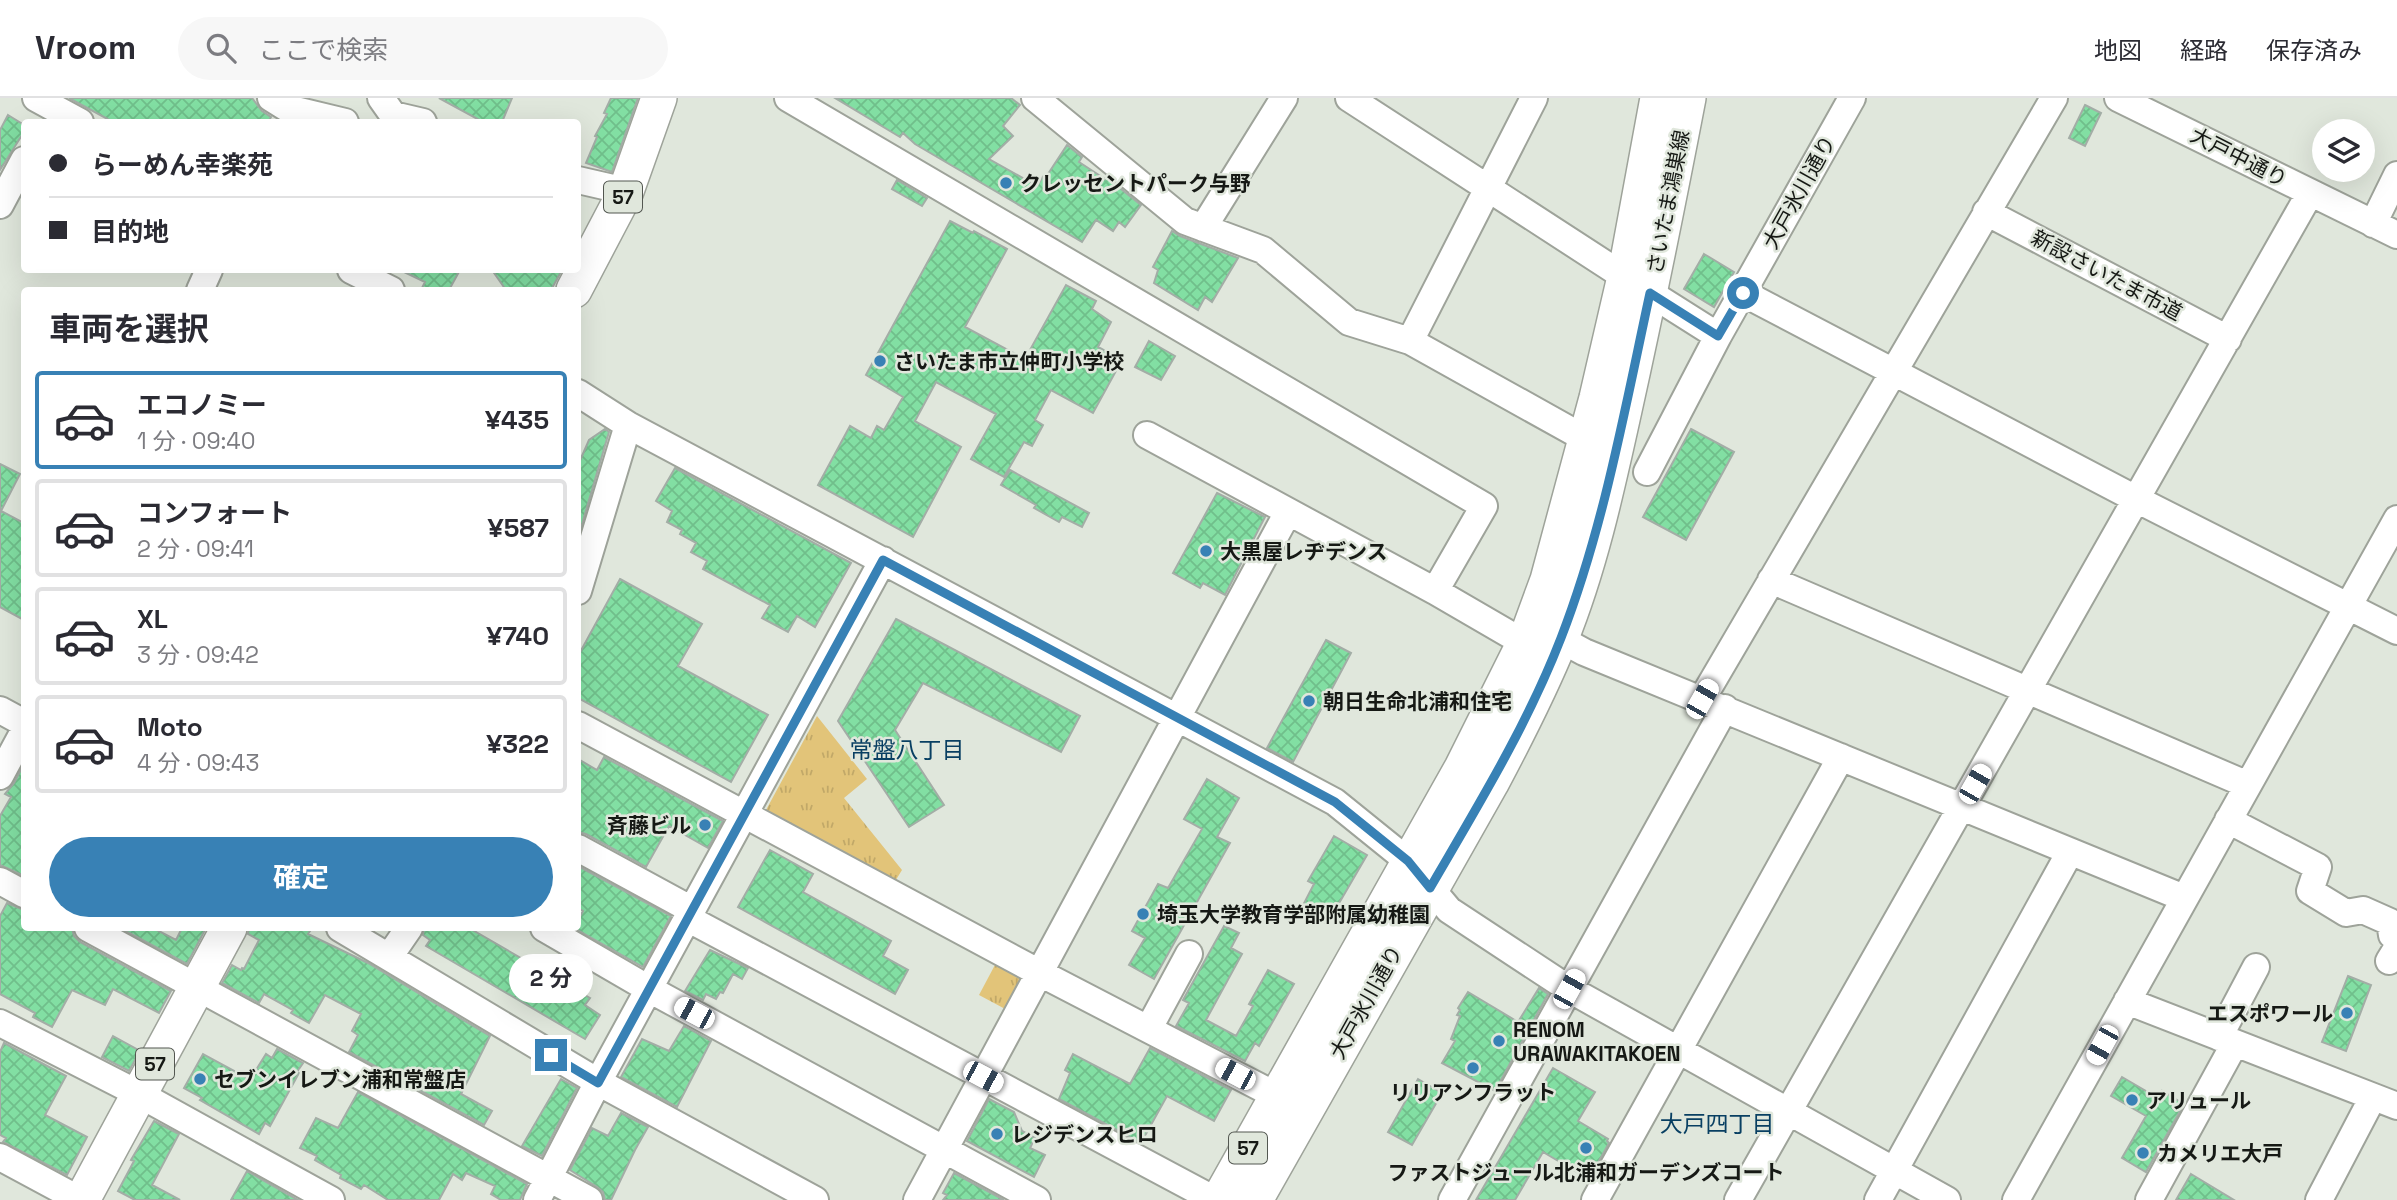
<!DOCTYPE html>
<html lang="ja">
<head>
<meta charset="utf-8">
<style>
	:root { --surface:#fff; --page:#f7f7f7; --text:#2b2b33; --muted:#7c7c81; --line:#e1e1e2; --accent:#3881b5 }
	body { margin:0; font-family:"Space Grotesk","Noto Sans JP",sans-serif; background:var(--page); color:var(--text); height:100vh; display:flex; flex-direction:column; font-size:26px; white-space:nowrap }
	* { box-sizing:border-box; margin:0 }
	p { font-size:23px; color:var(--muted) }
	.icon { flex:none; width:38px; height:38px; fill:none; stroke:currentColor; stroke-width:2; stroke-linecap:round; stroke-linejoin:round }
	.map { position:relative; flex:1; overflow:hidden }
	.side { position:absolute; left:21px; top:189px; width:560px; height:644px; display:flex; flex-direction:column; background:var(--surface); border-radius:7px; box-shadow:0 7px 28px #0002 }
	.side>* { flex:none }
	.hud { position:absolute; left:21px; top:21px; width:560px; height:154px; border-radius:7px; box-shadow:0 7px 28px #0002; display:grid; align-content:center; height:154px; padding:0 28px; background:var(--surface) }
	.fabs { position:absolute; left:2312px; top:21px; display:grid; gap:14px }
	.fabs a { display:grid; place-items:center; width:63px; height:63px; border-radius:50%; background:var(--surface); box-shadow:0 7px 28px #0002; font-size:35px }
	.end { position:absolute; width:32px; height:32px; margin:-16px; border:9px solid #3881b5; background:#fff; box-shadow:0 0 0 4px #fff }
	.from { border-radius:50% }
	.bubble { position:absolute; height:49px; border-radius:24px; background:var(--surface); box-shadow:0 7px 28px #0002; font-size:23px; font-weight:700; line-height:49px; text-align:center }
	.car { position:absolute; width:21px; height:42px; margin:-21px -10px; border-radius:9px; box-shadow:0 0 5px 2px #0007; background:linear-gradient(#fff 24%,#345 0 40%,#fff 0 76%,#345 0 86%,#fff 0) }
	.hud b { display:flex; align-items:center; gap:24px; height:66px; font-size:26px }
	.hud b+b { border-top:2px solid var(--line) }
	.hud i { width:18px; height:18px; background:var(--text) }
	ul { padding:0; list-style:none }
	li { display:flex; align-items:center; gap:21px; height:98px; margin:0 14px 10px; padding:0 14px; border:4px solid var(--line); border-radius:7px }
	li div { flex:1 }
	li b { display:block; font-size:26px }
	li em { font-style:normal; font-weight:700 }
	li.selected { border-color:var(--accent) }
	li>.icon { width:63px; height:63px; stroke-width:1.5 }
	h2 { padding:0 28px; font-size:32px; line-height:84px }
	.cta { display:flex; gap:14px; margin-top:auto; padding:14px 28px }
	.cta a { flex:1; height:80px; border-radius:42px; background:var(--accent); color:#fff; font-size:28px; font-weight:700; line-height:80px; text-align:center }
	header { display:flex; align-items:center; gap:42px; box-sizing:border-box; height:98px; padding:0 35px; background:var(--surface); border-bottom:2px solid var(--line) }
	header strong { font-size:33px }
	nav { display:flex; gap:38px; margin-inline-start:auto; font-size:24px }
	.search { width:490px; height:63px; background:var(--page); display:flex; align-items:center; gap:18px; box-sizing:border-box; padding:0 24px; border-radius:38px; color:var(--muted); font-size:26px }
	.map>svg:first-child { display:block }
</style>
</head>
<body>
<header>
<strong>Vroom</strong>
<div class="search"><svg class="icon" aria-label="search" viewBox="0 0 24 24"><circle cx="10" cy="10" r="6"/><path d="M15 15l6 6"/></svg>ここで検索</div>
<nav><a>地図</a><a>経路</a><a>保存済み</a></nav>
</header>
<div class="map">
<svg width="2397" height="1102" viewBox="0 0 2397 1102">
	<defs>
		<pattern id="grass-tufts" width="24" height="20" patternUnits="userSpaceOnUse" patternTransform="scale(1.75)"><rect width="24" height="20" fill="#e2c479"/><path d="M3 7l-1-3M5 7V3M7 7l1-3M15 17l-1-3M17 17v-4M19 17l1-3" fill="none" stroke="#c1a868"/></pattern>
		<pattern id="building-cross-hatch" width="8" height="8" patternUnits="userSpaceOnUse" patternTransform="scale(1.75)"><rect width="8" height="8" fill="#82dfa3"/><path d="M0 0l8 8M0 8l8-8" fill="none" stroke="#70bf8b"/></pattern>
	</defs>
	<rect width="100%" height="100%" fill="#e0e7dc"/>
	<path fill="url(#grass-tufts)" d="M817,618l50,63 -23,19 58,72 -8,13 -128,-73z
		M996,865l29,16 -18,31 -28,-15z"/>
	<path fill="url(#building-cross-hatch)" stroke="#a3ada6" stroke-width="2" d="M69,0h183l10,13 9,6 -3,5h-155z
		M439,0h73l-10,24h-19z
		M611,0h27l-26,74 -26,-9 11,-26 -2,-1 12,-22 -3,-1z
		M835,0h176l9,7 -17,21 10,10 -24,23 48,27 7,-11 2,2 21,-32 15,12 -3,5 26,17 1,-2 35,28 -16,22 -6,-5 -6,9 -17,-11 -14,22 -167,-98 -12,-11 -3,4z
		M2085,7l16,8 -16,33 -16,-8z
		M8,17l16,10 -2,6 2,1 -24,38v-40z
		M897,82l30,18 -5,8 -30,-17z
		M950,123l23,12 1,-2 33,18 -42,78 60,32 41,-74 30,16 -4,8 19,13 -13,25 24,13 -29,53 -42,-23 -16,30 8,5 -11,21 -8,-4 -20,35 -33,-18 25,-45 -60,-32 -21,39 46,26 -48,90 -95,-52 32,-59 21,12 6,-12 7,4 19,-33 -37,-22z
		M1172,133l8,5 58,22 -26,44 -7,-5 -7,13 -44,-27 4,-13 -5,-3z
		M1704,156l30,18 -20,35 -30,-18z
		M400,172h60l-11,20h-28l4,-8z
		M492,172h70l-11,20h-45z
		M1149,243l26,15 -14,24 -26,-13z
		M605,331l4,3 -31,106v-73l11,-25z
		M1691,331l43,23 -48,88 -43,-23z
		M0,366l20,10 -19,37 23,12v97l-24,-13z
		M675,370l176,95 -36,64 -18,-11 -9,16 -26,-14 8,-13 -67,-36 4,-8 -16,-9 5,-9 -16,-9 2,-4 -15,-8 5,-11 -16,-10z
		M1010,372l79,43 -7,14 -20,-10 -3,5 -25,-14 2,-3 -35,-20z
		M1217,395l48,24 -40,78 -22,-12 -3,5 -27,-15z
		M620,481l82,45 -24,42 90,49 -37,67 -153,-84v-42z
		M896,521l184,97 -19,36 -138,-69 -28,47 49,75 -35,22 -71,-106z
		M1326,542l25,13 -58,109 -26,-14z
		M604,659l119,64 -15,27 -39,-22 -23,41 -60,-33 -8,-2v-73l19,11z
		M24,666v112l-24,-11v-49l11,-19 -6,-3 9,-11z
		M1207,681l32,19 -22,39 13,6 -76,136 -25,-14 16,-27 -13,-7 26,-47 10,4 34,-59 -18,-10z
		M1334,738l33,19 -40,69 -26,-15 13,-25 -6,-3z
		M770,752l43,24 -10,18 88,49 -8,15 25,14 -13,24 -157,-87z
		M578,768l93,50 -28,51 -69,-39h4v-8l5,-9 -5,-3z
		M7,805l17,7v18h48l2,8 6,6 91,49 -12,22 -46,-24 -8,16 -33,-15 -20,37 -19,-10 2,-4 -35,-19v-78z
		M1224,828l15,7 -8,15 11,6 -36,66 30,16 17,-30 -4,-2 19,-34 26,14 -35,62 -4,-3 -10,18 -69,-35 13,-23 -6,-3z
		M120,830h33l23,12 6,-12h24l-19,36z
		M249,830h63l-4,6 60,29 122,73 -29,58 31,17 -8,14 -135,-73 9,-17 -6,-4 9,-17 -36,-19 -16,28 -18,-10 2,-3 -29,-16 -5,9 -37,-20 10,-18 9,5 1,-2 2,1 15,-29 -11,-6z
		M424,830h45l121,70 -5,7 15,10 -15,24 -159,-93 4,-6 -7,-5z
		M710,852l38,18 -6,11 -9,-5 -10,19 -3,-1 -4,7 -10,-5 -3,6 -18,-9z
		M2348,878l23,9 -25,66 -24,-9z
		M1539,890l9,6 -53,97 -53,-28 13,-22 -4,-2 9,-23 -3,-1 3,-5 -2,-2 10,-16 50,30z
		M684,928l27,15 -34,66 -56,-30 21,-38 27,12z
		M113,938l27,15 -11,20 -27,-14z
		M4,945l62,33 -21,39 42,22 -20,38 -64,-33 3,-4 -6,-3v-83z
		M1150,950l81,42 -17,31 -47,-25 -26,47 -82,-44 11,-26 -5,-3 8,-16 57,30z
		M277,951l26,14 -6,9 2,1 -29,53 -5,-3 -6,11 -59,-34 2,-2 -18,-10 19,-34 44,24 4,-6 3,1 12,-19 6,4z
		M1553,970l42,24 -17,29 30,18 -1,2 2,2 -20,36 -46,-27 -28,48h-39z
		M2122,979l36,21 4,-7 22,13 -38,68 -24,-14 24,-42 -35,-20z
		M561,981l16,9 -35,68 -20,-10z
		M1418,981l24,14 -30,52 -24,-13z
		M358,994l169,92 -7,16h-19l-10,-6 4,-8 -29,-13 -4,7 -9,-6 -14,26h-51l-24,-15 -3,4 -21,-11 1,-3 -26,-15 2,-4 -17,-8 16,-30 22,10z
		M989,1001l25,13 8,19 13,7 -5,10 15,7 -11,22 -67,-36z
		M621,1015l27,14 -13,23 -24,50h-6l-2,-8 -6,-5 -27,-17 22,-42 16,8z
		M154,1023l25,13 -27,51 28,15h-45l-17,-9 16,-30 -3,-1z
		M247,1073l51,29h-67z
		M954,1075l50,27h-61l4,-5 -4,-2z
		M2191,1076l43,26h-58z"/>
	<g fill="none" stroke-linecap="round" stroke-linejoin="round">
		<g stroke="#9ea39a" stroke-width="30">
			<path id="minor" d="M36,0l44,24
				M271,0l16,10 58,14
				M381,0l12,17 30,7
				M788,0l696,408 -49,85 -288,-156
				M1035,0l150,123 78,29 86,72 61,19 176,98
				M1349,0l276,179
				M2118,0l279,137
				M578,82l48,11
				M0,107l24,-45
				M1986,114l242,127
				M2373,126l24,-49
				M1203,130l81,-130
				M351,172l40,20
				M200,192l9,-20
				M1650,195l68,43
				M1743,195l393,206 261,132
				M1410,243l124,-243
				M578,295l50,32 707,377 73,59 41,49 120,79 378,211
				M1647,374l71,-136 134,-238
				M1771,482l477,205
				M578,493l50,-166
				M1435,493l74,43 17,6
				M1560,541l24,13 600,246
				M1702,601l352,-601
				M0,612l24,13
				M578,627l460,247 239,124
				M0,678l24,-45
				M2228,722l90,47 -8,24 36,22 17,-3 27,12 2,13
				M578,750l114,62
				M0,783l24,13
				M687,820l528,282
				M88,830l501,272
				M340,830l258,154 217,118
				M544,830l105,61 388,211
				M389,859l20,-29
				M2389,863l8,-13
				M2127,903l270,105
				M0,925l139,71 192,106
				M1149,930l40,-74
				M2219,939l37,-70
				M0,1059l80,43
				M537,1102l61,-118 285,-522
				M917,1102l371,-688
				M1452,1102l273,-492
				M1595,1102l246,-443
				M1738,1102l572,-1007
				M1878,1102l192,-348
				M2016,1102l381,-681
				M2149,1102l86,-157
				M2319,1102l54,-103"/>
		</g>
		<g stroke="#9ea39a" stroke-width="38">
			<path id="major" d="M574,192l52,-99 33,-93
				M82,1102l147,-272
				M1219,1102l243,-432 64,-128 22,-60 49,-182 28,-121 33,-179
				M1255,1102l236,-417c25,-47 49,-94 69,-143 30,-74 47,-153 64,-230 23,-104 44,-208 64,-312"/>
		</g>
		<use href="#minor" stroke="#fff" stroke-width="26"/>
		<use href="#major" stroke="#fff" stroke-width="35"/>
	</g>
	<g fill="none" stroke-linecap="round" stroke-linejoin="round">
		<path stroke="#3881b5" stroke-width="9" d="M551,957l47,28 285,-523 452,242 73,59 22,27c47,-81 97,-162 131,-250 43,-111 64,-230 89,-345l68,43 25,-43"/>
	</g>
	<g fill="#3881b5" stroke="#e0e7dc" stroke-width="2.5">
		<circle cx="1006" cy="85" r="7"/>
		<circle cx="880" cy="263" r="7"/>
		<circle cx="1206" cy="453" r="7"/>
		<circle cx="1309" cy="603" r="7"/>
		<circle cx="705" cy="727" r="7"/>
		<circle cx="1143" cy="816" r="7"/>
		<circle cx="2347" cy="915" r="7"/>
		<circle cx="1499" cy="943" r="7"/>
		<circle cx="1473" cy="970" r="7"/>
		<circle cx="200" cy="981" r="7"/>
		<circle cx="2132" cy="1002" r="7"/>
		<circle cx="997" cy="1036" r="7"/>
		<circle cx="1586" cy="1050" r="7"/>
		<circle cx="2143" cy="1055" r="7"/>
	</g>
	<g text-anchor="middle" dominant-baseline="central" stroke-width="5" stroke-linejoin="round" paint-order="stroke">
		<g fill="#e0e7dc" stroke="#535751" stroke-width="2">
			<rect x="604" y="83.5" width="38" height="31" rx="5"/>
			<rect x="136" y="950.5" width="38" height="31" rx="5"/>
			<rect x="1229" y="1034.5" width="38" height="31" rx="5"/>
		</g>
		<g font-size="19" font-weight="bold" fill="#161915">
			<text x="623" y="99">57</text>
			<text x="155" y="966">57</text>
			<text x="1248" y="1050">57</text>
		</g>
		<g font-size="21" fill="#161915" stroke="#e0e7dc">
			<text transform="translate(2239 59) rotate(27)">大戸中通り</text>
			<text transform="translate(1799 94) rotate(-61)">大戸氷川通り</text>
			<text transform="translate(1668 104) rotate(-79)">さいたま鴻巣線</text>
			<text transform="translate(2107 177) rotate(28)">新設さいたま市道</text>
			<text transform="translate(1366 904) rotate(-61)">大戸氷川通り</text>
		</g>
		<g font-size="21" font-weight="bold" fill="#161915" stroke="#e0e7dc" text-anchor="start">
			<text x="1020" y="85">クレッセントパーク与野</text>
			<text x="894" y="263">さいたま市立仲町小学校</text>
			<text x="1220" y="453">大黒屋レヂデンス</text>
			<text x="1323" y="603">朝日生命北浦和住宅</text>
			<text x="691" y="727" text-anchor="end">斉藤ビル</text>
			<text x="1157" y="816">埼玉大学教育学部附属幼稚園</text>
			<text x="2333" y="915" text-anchor="end">エスポワール</text>
			<text x="1513" y="931">RENOM<tspan x="1513" dy="24">URAWAKITAKOEN</tspan></text>
			<text x="214" y="981">セブンイレブン浦和常盤店</text>
			<text x="1473" y="994" text-anchor="middle">リリアンフラット</text>
			<text x="2146" y="1002">アリュール</text>
			<text x="1011" y="1036">レジデンスヒロ</text>
			<text x="2157" y="1055">カメリエ大戸</text>
			<text x="1586" y="1074" text-anchor="middle">ファストジュール北浦和ガーデンズコート</text>
		</g>
		<g font-size="23" fill="#083f62" stroke="#e0e7dc">
			<text x="907" y="652">常盤八丁目</text>
			<text x="1717" y="1026">大戸四丁目</text>
		</g>
	</g>
</svg>
<div class="fabs">
<a><svg class="icon" aria-label="layers" viewBox="0 0 24 24"><path d="M12 4l9 5-9 5-9-5zM3 14l9 5 9-5"/></svg></a>
</div>
<i class="end from" style="left:1743px;top:195px"></i>
<i class="end" style="left:551px;top:957px"></i>
<div class="bubble" style="left:509px;top:856px;width:84px">2 分</div>
<i class="car" style="left:1702px;top:601px;rotate:30deg"></i>
<i class="car" style="left:1975px;top:686px;rotate:30deg"></i>
<i class="car" style="left:1569px;top:891px;rotate:29deg"></i>
<i class="car" style="left:694px;top:915px;rotate:298deg"></i>
<i class="car" style="left:2102px;top:947px;rotate:209deg"></i>
<i class="car" style="left:1235px;top:976px;rotate:298deg"></i>
<i class="car" style="left:983px;top:979px;rotate:118deg"></i>
<div class="hud">
<b><i class="from"></i>らーめん幸楽苑</b>
<b><i></i>目的地</b>
</div>
<section class="side">
<h2>車両を選択</h2>
<ul>
<li class="selected"><svg class="icon" aria-label="car" viewBox="0 0 24 24"><path d="M5 17H2v-5l4-1 3-4h7l3 4 3 1v5h-3M9 17h6M6 11h13"/><circle cx="7" cy="17" r="2"/><circle cx="17" cy="17" r="2"/></svg><div><b>エコノミー</b><p>1 分 · 09:40</p></div><em>¥435</em></li>
<li><svg class="icon" aria-label="car" viewBox="0 0 24 24"><path d="M5 17H2v-5l4-1 3-4h7l3 4 3 1v5h-3M9 17h6M6 11h13"/><circle cx="7" cy="17" r="2"/><circle cx="17" cy="17" r="2"/></svg><div><b>コンフォート</b><p>2 分 · 09:41</p></div><em>¥587</em></li>
<li><svg class="icon" aria-label="car" viewBox="0 0 24 24"><path d="M5 17H2v-5l4-1 3-4h7l3 4 3 1v5h-3M9 17h6M6 11h13"/><circle cx="7" cy="17" r="2"/><circle cx="17" cy="17" r="2"/></svg><div><b>XL</b><p>3 分 · 09:42</p></div><em>¥740</em></li>
<li><svg class="icon" aria-label="car" viewBox="0 0 24 24"><path d="M5 17H2v-5l4-1 3-4h7l3 4 3 1v5h-3M9 17h6M6 11h13"/><circle cx="7" cy="17" r="2"/><circle cx="17" cy="17" r="2"/></svg><div><b>Moto</b><p>4 分 · 09:43</p></div><em>¥322</em></li>
</ul>
<div class="cta"><a>確定</a></div>
</section>
</div>
</body>
</html>
